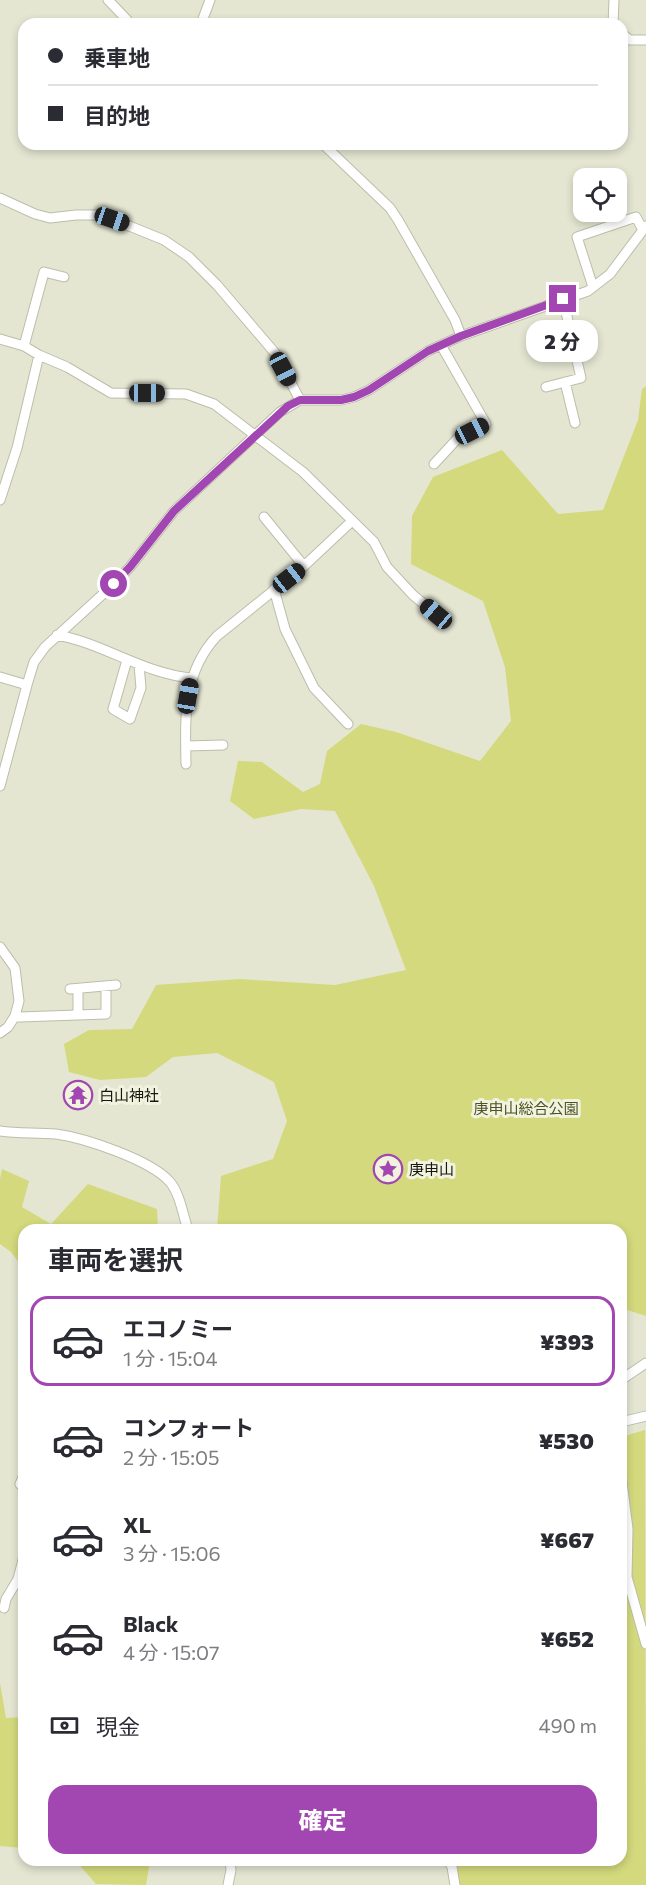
<!DOCTYPE html>
<html lang="ja">
<head>
<meta charset="utf-8">
<style>
	:root { --surface:#fff; --page:#f2f2f3; --text:#2b2b33; --muted:#7c7c81; --line:#e1e1e2; --accent:#a247b2 }
	body { margin:0; font-family:Commissioner,"Noto Sans JP",sans-serif; background:var(--page); color:var(--text); height:100vh; display:flex; flex-direction:column; font-size:22px; white-space:nowrap }
	* { box-sizing:border-box; margin:0 }
	p { font-size:20px; color:var(--muted) }
	.icon { flex:none; width:33px; height:33px; fill:none; stroke:currentColor; stroke-width:2; stroke-linecap:round; stroke-linejoin:round }
	.map { position:relative; flex:1; overflow:hidden }
	.side { position:absolute; left:18px; top:1224px; width:609px; height:642px; display:flex; flex-direction:column; background:var(--surface); border-radius:18px; box-shadow:0 3px 9px #0003 }
	.side>* { flex:none }
	.guide { position:absolute; left:18px; top:18px; width:610px; height:132px; border-radius:18px; box-shadow:0 3px 9px #0003; display:grid; align-content:center; height:132px; padding:0 30px; background:var(--surface) }
	.fabs { position:absolute; left:573px; top:168px; display:grid; gap:12px }
	.fabs a { display:grid; place-items:center; width:54px; height:54px; border-radius:12px; background:var(--surface); box-shadow:0 3px 9px #0003; font-size:30px }
	.end { position:absolute; width:27px; height:27px; margin:-14px; border:8px solid #a247b2; background:#fff; box-shadow:0 0 0 3px #fff }
	.from { border-radius:50% }
	.bubble { position:absolute; height:42px; border-radius:18px; background:var(--surface); box-shadow:0 3px 9px #0003; font-size:20px; font-weight:800; line-height:42px; text-align:center }
	.car { position:absolute; width:18px; height:36px; margin:-18px -9px; border-radius:8px; box-shadow:0 0 4px 2px #0007; background:linear-gradient(#222 24%,#8ab4d8 0 40%,#222 0 76%,#8ab4d8 0 86%,#222 0) }
	.guide b { display:flex; align-items:center; gap:21px; height:57px; font-size:22px }
	.guide b+b { border-top:2px solid var(--line) }
	.guide i { width:15px; height:15px; background:var(--text) }
	ul { padding:0; list-style:none }
	li { display:flex; align-items:center; gap:18px; height:90px; margin:0 12px 9px; padding:0 18px; border:3px solid transparent; border-radius:18px }
	li div { flex:1 }
	li b { display:block; font-size:22px }
	li em { font-style:normal; font-weight:800 }
	li.on { border-color:var(--accent) }
	li>.icon { width:54px; height:54px; stroke-width:1.5 }
	h2 { padding:0 30px; font-size:27px; line-height:72px }
	.pay { display:flex; align-items:center; gap:15px; height:66px; padding:0 30px; font-size:22px }
	.pay p { margin-inline-start:auto }
	.cta { display:flex; gap:12px; margin-top:auto; padding:12px 30px }
	.cta a { flex:1; height:69px; border-radius:18px; background:var(--accent); color:#fff; font-size:24px; font-weight:800; line-height:69px; text-align:center }
	.map>svg:first-child { display:block }
</style>
</head>
<body>
<div class="map">
<svg width="646" height="1885" viewBox="0 0 646 1885">
	<rect width="100%" height="100%" fill="#e4e6d2"/>
	<path fill="#d3d97c" d="M646,386v930l-25,-8v-78h-404l4,-54 52,-17 14,-38 -13,-39 -57,-29 -44,4 -27,20 -46,3 -31,-8 -5,-28 25,-14 43,-1 24,-44 84,-6 95,6 71,-15 -32,-84 -39,-75 -34,-2 -47,10 -24,-18 8,-40 24,1 41,30 17,-8 7,-33 34,-27 35,8 84,29 31,-40 -6,-54 -22,-66 -72,-37 1,-48 21,-39 69,-27 56,64 45,-4 35,-90 4,-31z
		M2,1169l27,12 -7,26 29,17 37,-40 69,25 1,21h-134v39l-13,-17 -11,-8v-65z
		M645,1430l1,455h-188l-6,-25h169v-423z
		M0,1683l6,35 18,-1v131l-24,-2z
		M75,1860h77l-2,1 -4,24 -50,-1z"/>
	<g fill="none" stroke-linecap="round" stroke-linejoin="round">
		<g stroke="#bcbeaa" stroke-width="11">
			<path id="minor" d="M108,0l23,24
				M201,24l9,-24
				M613,24l1,-24
				M622,34l8,6h16
				M323,144l67,64 8,12 57,100 6,16
				M0,198l35,16 15,4 26,-3h19l17,4 52,21 25,17 28,28 58,68 25,47
				M593,287l-16,-50 59,-20 7,13
				M0,339l24,7 15,9 28,12 44,26 75,1 28,10 89,68 71,70 13,25 26,28 23,19
				M24,346l20,-74 20,5
				M565,382l10,41
				M546,387l35,-9 -18,-79
				M434,464l24,-26 28,-14 -45,-79
				M0,500l17,-52 22,-93
				M264,517l40,49
				M274,589l11,40 29,59 34,36
				M57,635c46,8 87,39 135,43
				M127,660l-14,49 17,10 11,-31 -2,-23
				M0,677l27,8
				M186,746l37,-1
				M186,764c-1,-47 -3,-92 31,-128l87,-70 48,-45
				M0,786l27,-101 7,-23 11,-15 69,-63 16,-17 44,-56 106,-99 20,-12h41l13,-3 15,-7 59,-39 33,-15 127,-45 22,-17 36,-48
				M0,947l15,21 4,33 -4,15 -7,11 -8,6
				M70,989l46,-4
				M78,989v26
				M15,1016l5,1 86,-3v-28
				M0,1131c18,3 37,1 56,3 29,4 95,26 114,48 10,12 13,33 18,48
				M621,1380l25,-17
				M621,1422l25,-6
				M621,1474l7,55 -1,48 19,67
				M24,1475l-4,9 4,4
				M4,1608l2,-9 12,-20 6,-23
				M448,1860l4,7 3,18
				M228,1885l3,-15 -1,-10"/>
		</g>
		<use href="#minor" stroke="#fff" stroke-width="9"/>
	</g>
	<g fill="none" stroke-linecap="round" stroke-linejoin="round">
		<path stroke="#a247b2" stroke-width="8" d="M114,584l16,-17 44,-56 114,-105 12,-6h41l13,-3 15,-7 59,-39 33,-15 102,-37"/>
	</g>
	<defs>
		<g id="temple-ring" transform="scale(1.5)"><circle r="9.5" fill="#f1f3df" stroke="#a247b2" stroke-width="1.5"/><path d="M0-6L5-2H3V0L6.5 2.5H4V6H1.5V3h-3V6H-4V2.5H-6.5L-3 0V-2H-5Z" fill="#a247b2"/></g>
		<g id="sight-ring" transform="scale(1.5)"><circle r="9.5" fill="#f1f3df" stroke="#a247b2" stroke-width="1.5"/><path d="M0-6L1.8-2.2L6-1.7L2.9 1.2L3.7 5.4L0 3.3L-3.7 5.4L-2.9 1.2L-6-1.7L-1.8-2.2Z" fill="#a247b2"/></g>
	</defs>
	<g fill-rule="evenodd">
		<use href="#temple-ring" x="78" y="1095"/>
		<use href="#sight-ring" x="388" y="1169"/>
	</g>
	<g text-anchor="middle" dominant-baseline="central" stroke-width="6" stroke-linejoin="round" paint-order="stroke">
		<g font-size="15" fill="#171710" stroke="#f1f3df" text-anchor="start">
			<text x="99" y="1095">白山神社</text>
			<text x="409" y="1169">庚申山</text>
		</g>
		<g font-size="15" fill="#4f5226" stroke="#f1f3df">
			<text x="526" y="1108">庚申山総合公園</text>
		</g>
	</g>
</svg>
<div class="fabs">
<a><svg class="icon" aria-label="locate" viewBox="0 0 24 24"><circle cx="12" cy="12" r="6"/><path d="M12 2v4M12 18v4M2 12h4M18 12h4"/></svg></a>
</div>
<i class="end from" style="left:114px;top:584px"></i>
<i class="end" style="left:563px;top:299px"></i>
<div class="bubble" style="left:526px;top:320px;width:72px">2 分</div>
<i class="car" style="left:112px;top:219px;rotate:109deg"></i>
<i class="car" style="left:283px;top:369px;rotate:152deg"></i>
<i class="car" style="left:147px;top:393px;rotate:90deg"></i>
<i class="car" style="left:472px;top:431px;rotate:63deg"></i>
<i class="car" style="left:289px;top:578px;rotate:52deg"></i>
<i class="car" style="left:436px;top:614px;rotate:310deg"></i>
<i class="car" style="left:188px;top:696px;rotate:10deg"></i>
<div class="guide">
<b><i class="from"></i>乗車地</b>
<b><i></i>目的地</b>
</div>
<section class="side">
<h2>車両を選択</h2>
<ul>
<li class="on"><svg class="icon" aria-label="car" viewBox="0 0 24 24"><path d="M5 17H2v-5l4-1 3-4h7l3 4 3 1v5h-3M9 17h6M6 11h13"/><circle cx="7" cy="17" r="2"/><circle cx="17" cy="17" r="2"/></svg><div><b>エコノミー</b><p>1 分 · 15:04</p></div><em>¥393</em></li>
<li><svg class="icon" aria-label="car" viewBox="0 0 24 24"><path d="M5 17H2v-5l4-1 3-4h7l3 4 3 1v5h-3M9 17h6M6 11h13"/><circle cx="7" cy="17" r="2"/><circle cx="17" cy="17" r="2"/></svg><div><b>コンフォート</b><p>2 分 · 15:05</p></div><em>¥530</em></li>
<li><svg class="icon" aria-label="car" viewBox="0 0 24 24"><path d="M5 17H2v-5l4-1 3-4h7l3 4 3 1v5h-3M9 17h6M6 11h13"/><circle cx="7" cy="17" r="2"/><circle cx="17" cy="17" r="2"/></svg><div><b>XL</b><p>3 分 · 15:06</p></div><em>¥667</em></li>
<li><svg class="icon" aria-label="car" viewBox="0 0 24 24"><path d="M5 17H2v-5l4-1 3-4h7l3 4 3 1v5h-3M9 17h6M6 11h13"/><circle cx="7" cy="17" r="2"/><circle cx="17" cy="17" r="2"/></svg><div><b>Black</b><p>4 分 · 15:07</p></div><em>¥652</em></li>
</ul>
<div class="pay"><svg class="icon" aria-label="cash" viewBox="0 0 24 24"><path d="M3 7h18v10H3z"/><circle cx="12" cy="12" r="2"/></svg>現金<p>490 m</p></div>
<div class="cta"><a>確定</a></div>
</section>
</div>
</body>
</html>
